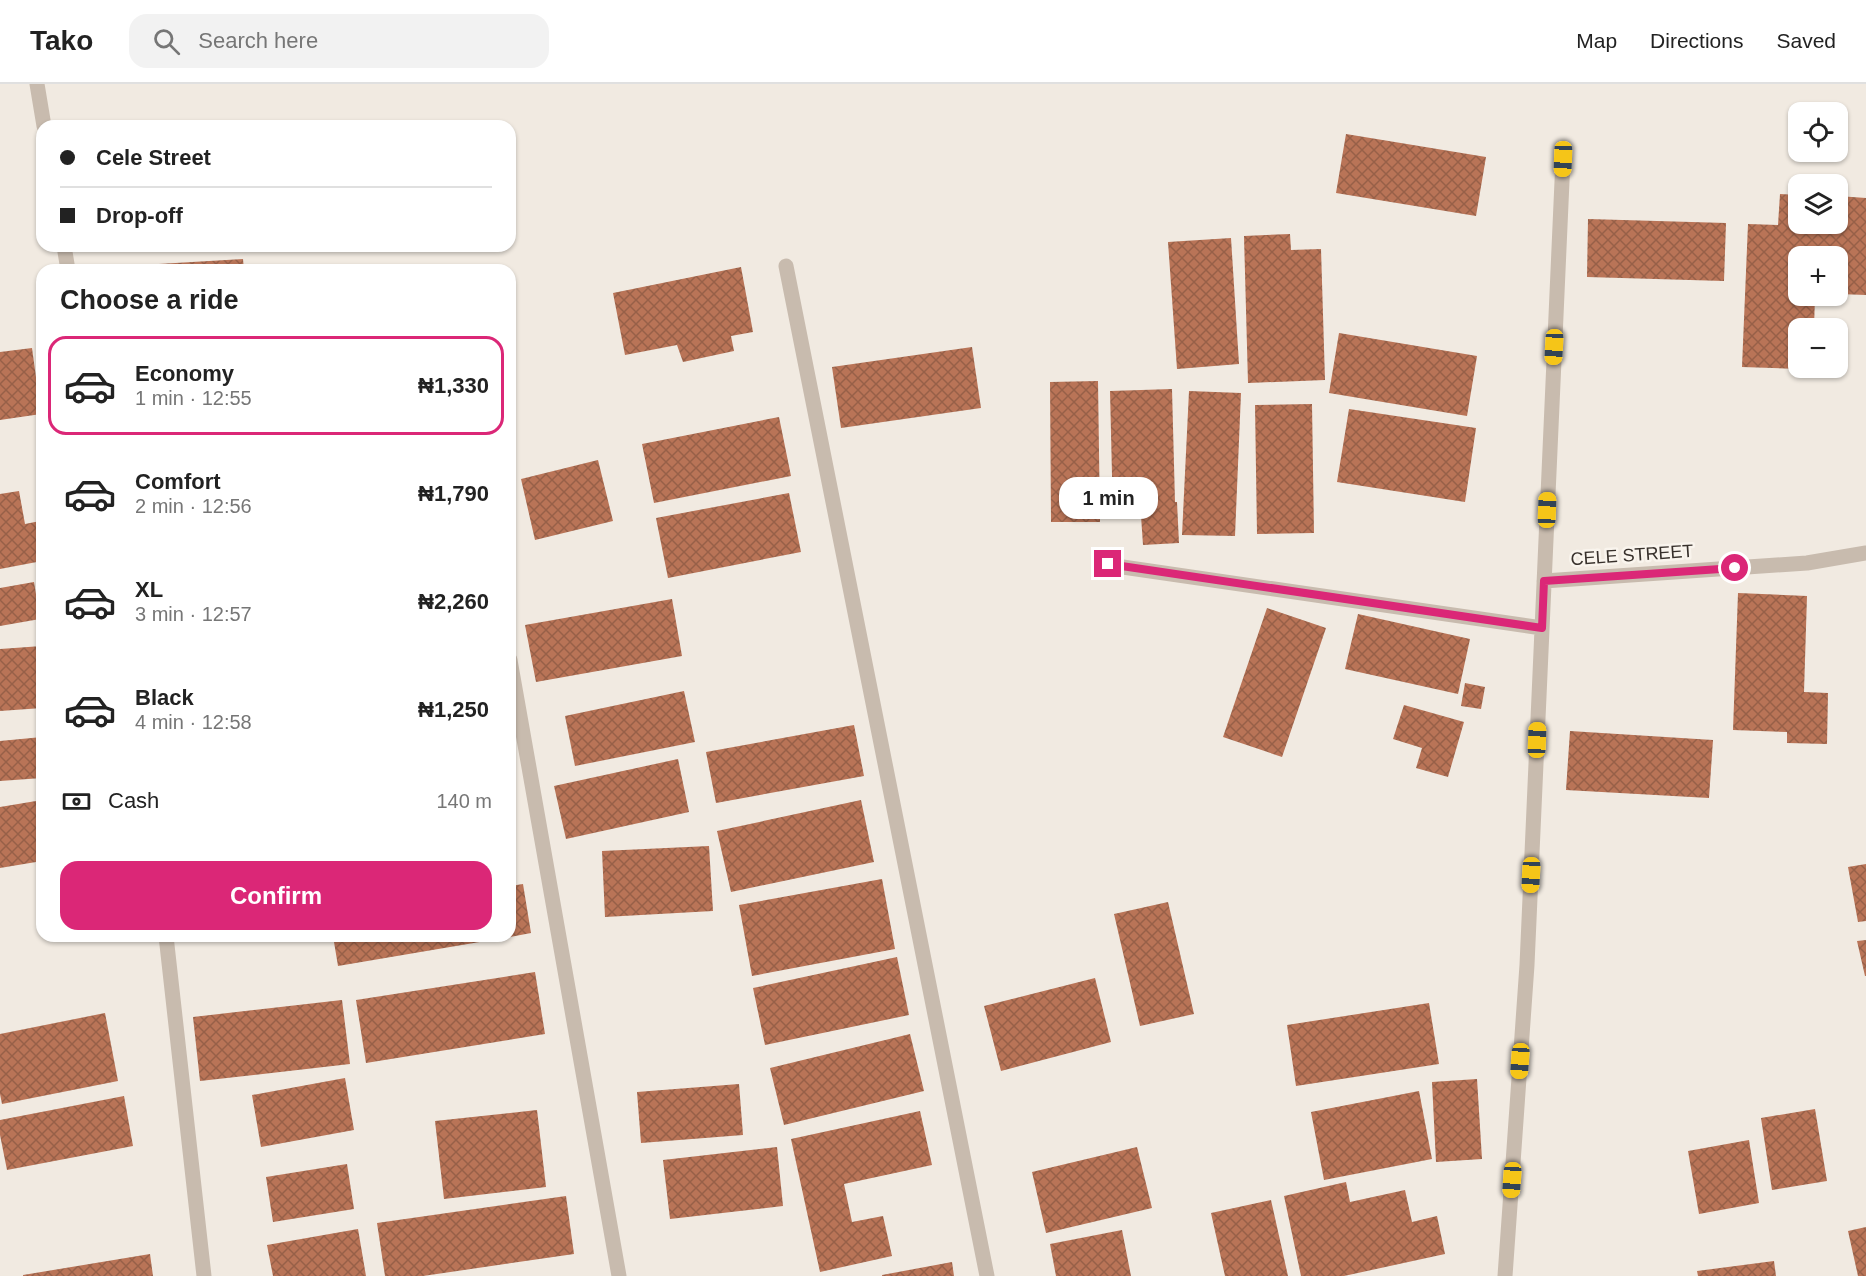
<!DOCTYPE html>
<html lang="en">
<head>
<meta charset="utf-8">
<style>
	:root { --surface:#fff; --page:#f2f2f2; --text:#222; --muted:#767676; --line:#e0e0e0; --accent:#db2777 }
	body { margin:0; font-family:Helvetica,sans-serif; background:var(--page); color:var(--text); height:100vh; display:flex; flex-direction:column; font-size:22px; white-space:nowrap }
	* { box-sizing:border-box; margin:0 }
	p { font-size:20px; color:var(--muted) }
	.icon { flex:none; width:33px; height:33px; fill:none; stroke:currentColor; stroke-width:2; stroke-linecap:round; stroke-linejoin:round }
	.map { position:relative; flex:1; overflow:hidden }
	.panel { position:absolute; left:36px; top:180px; width:480px; height:678px; display:flex; flex-direction:column; background:var(--surface); border-radius:18px; box-shadow:0 2px 4px #0004 }
	.panel>* { flex:none }
	.top-card { position:absolute; left:36px; top:36px; width:480px; height:132px; border-radius:18px; box-shadow:0 2px 4px #0004; display:grid; align-content:center; height:132px; padding:0 24px; background:var(--surface) }
	.fabs { position:absolute; left:1788px; top:18px; display:grid; gap:12px }
	.fabs a { display:grid; place-items:center; width:60px; height:60px; border-radius:12px; background:var(--surface); box-shadow:0 2px 4px #0004; font-size:30px }
	.end { position:absolute; width:27px; height:27px; margin:-14px; border:8px solid #db2777; background:#fff; box-shadow:0 0 0 3px #fff }
	.from { border-radius:50% }
	.bubble { position:absolute; height:42px; border-radius:18px; background:var(--surface); box-shadow:0 2px 4px #0004; font-size:20px; font-weight:700; line-height:42px; text-align:center }
	.car { position:absolute; width:18px; height:36px; margin:-18px -9px; border-radius:8px; box-shadow:0 0 4px 2px #0007; background:linear-gradient(#f5c518 24%,#345 0 40%,#f5c518 0 76%,#345 0 86%,#f5c518 0) }
	.top-card b { display:flex; align-items:center; gap:21px; height:57px; font-size:22px }
	.top-card b+b { border-top:2px solid var(--line) }
	.top-card i { width:15px; height:15px; background:var(--text) }
	ul { padding:0; list-style:none }
	li { display:flex; align-items:center; gap:18px; height:99px; margin:0 12px 9px; padding:0 12px; border:3px solid transparent; border-radius:18px }
	li div { flex:1 }
	li b { display:block; font-size:22px }
	li em { font-style:normal; font-weight:700 }
	li.on { border-color:var(--accent) }
	li>.icon { width:54px; height:54px; stroke-width:1.5 }
	h2 { padding:0 24px; font-size:27px; line-height:72px }
	.pay { display:flex; align-items:center; gap:15px; height:66px; padding:0 24px; font-size:22px }
	.pay p { margin-inline-start:auto }
	.action { display:flex; gap:12px; margin-top:auto; padding:12px 24px }
	.action a { flex:1; height:69px; border-radius:18px; background:var(--accent); color:#fff; font-size:24px; font-weight:700; line-height:69px; text-align:center }
	header { display:flex; align-items:center; gap:36px; box-sizing:border-box; height:84px; padding:0 30px; background:var(--surface); border-bottom:2px solid var(--line) }
	header strong { font-size:28px }
	nav { display:flex; gap:33px; margin-inline-start:auto; font-size:21px }
	.search { width:420px; height:54px; background:var(--page); display:flex; align-items:center; gap:15px; box-sizing:border-box; padding:0 21px; border-radius:18px; color:var(--muted); font-size:22px }
	.map>svg:first-child { display:block }
</style>
</head>
<body>
<header>
<strong>Tako</strong>
<div class="search"><svg class="icon" aria-label="search" viewBox="0 0 24 24"><circle cx="10" cy="10" r="6"/><path d="M15 15l6 6"/></svg>Search here</div>
<nav><a>Map</a><a>Directions</a><a>Saved</a></nav>
</header>
<div class="map">
<svg width="1866" height="1192" viewBox="0 0 1866 1192">
	<defs>
		<pattern id="building-cross-hatch" width="8" height="8" patternUnits="userSpaceOnUse" patternTransform="scale(1.5)"><rect width="8" height="8" fill="#b97457"/><path d="M0 0l8 8M0 8l8-8" fill="none" stroke="#976048"/></pattern>
	</defs>
	<rect width="100%" height="100%" fill="#f1eae1"/>
	<path fill="url(#building-cross-hatch)" d="M1346,50l140,23 -10,59 -140,-23z
		M1780,110l18,1v29h40v-28l28,2v97l-28,-1v-38h-40v40h17l-1,32h-16v41l-56,-2 6,-143 30,1z
		M1588,135l138,4 -2,58 -137,-4z
		M1290,150l1,16 30,-1 4,131 -77,3 -4,-147z
		M1231,154l8,126 -62,5 -9,-127z
		M243,175l1,11h-136v-3z
		M741,183l12,65 -22,4 3,15 -51,11 -6,-17 -52,10 -12,-62z
		M1339,249l138,23 -10,60 -138,-23z
		M972,263l9,61 -140,20 -9,-61z
		M32,264l9,66 -41,6v-68z
		M1098,297l2,141h-49l-1,-140z
		M1172,305l3,113h2l2,41 -36,2 -2,-29 -28,1 -3,-126z
		M1189,307l52,2 -6,143 -53,-1z
		M1312,320l2,129 -57,1 -2,-129z
		M1349,325l127,19 -11,74 -128,-20z
		M779,333l12,59 -137,27 -12,-59z
		M598,376l15,61 -78,19 -14,-61z
		M19,407l6,33 15,-3 2,13v27l-42,8v-75z
		M789,409l12,59 -133,26 -12,-60z
		M34,498l6,37 -40,7v-38z
		M1738,509l69,3 -3,96 24,1 -1,51 -40,-1v-11l-54,-2z
		M672,515l10,57 -146,26 -11,-57z
		M1267,524l59,20 -44,129 -59,-20z
		M1358,530l112,25 -12,55 -113,-25z
		M42,562v62l-42,3v-62z
		M1465,599l20,4 -4,22 -20,-3z
		M684,607l11,51 -120,24 -10,-50z
		M1404,621l60,17 -16,55 -32,-9 6,-20 -29,-9z
		M854,641l10,51 -148,27 -10,-51z
		M1570,647l143,9 -4,58 -143,-8z
		M42,653v41l-42,3v-40z
		M678,675l11,53 -123,27 -12,-53z
		M42,716v61l-42,7v-61z
		M861,716l13,62 -143,30 -14,-61z
		M709,762l4,65 -108,6 -3,-66z
		M1866,780v57l-8,1 -10,-55z
		M882,795l13,70 -143,27 -13,-71z
		M523,800l8,49 -21,4v-51z
		M1168,818l26,112 -54,12 -26,-112z
		M333,852h176v1l-171,29z
		M1866,856v36h-1l-8,-35z
		M897,873l12,58 -144,30 -12,-57z
		M535,888l10,62 -179,29 -10,-63z
		M1095,894l16,64 -110,29 -17,-65z
		M342,916l8,64 -150,17 -7,-64z
		M1429,919l10,61 -143,22 -9,-61z
		M105,929l13,68 -116,23 -2,-10v-60z
		M910,950l14,57 -140,34 -14,-57z
		M345,994l9,52 -93,17 -9,-52z
		M1477,995l5,80 -46,3 -4,-80z
		M739,1000l4,51 -102,8 -4,-51z
		M1419,1007l13,68 -108,21 -13,-68z
		M124,1012l9,50 -126,24 -7,-35v-15z
		M1815,1025l12,72 -55,9 -11,-72z
		M537,1026l9,77 -102,12 -9,-78z
		M920,1027l12,54 -88,19 8,38 31,-6 9,40 -72,16 -29,-133z
		M1749,1056l10,63 -60,11 -11,-63z
		M777,1063l6,59 -113,13 -7,-59z
		M1137,1063l15,61 -106,25 -14,-61z
		M347,1080l7,45 -81,13 -7,-45z
		M1346,1098l4,20 55,-12 7,32 25,-6 8,38 -101,22h-43l-17,-80z
		M566,1112l8,58 -151,22h-38l-8,-53z
		M1271,1116l17,76h-63l-14,-63z
		M1866,1143v49h-8l-10,-45z
		M358,1145l8,47h-93l-6,-31z
		M1122,1146l9,46h-75l-6,-32z
		M150,1170l3,22h-130v-1z
		M1774,1177l2,15h-78l-1,-5z
		M952,1178l2,14h-72v-1z"/>
	<g fill="none" stroke-linecap="round" stroke-linejoin="round">
		<path stroke="#c8bbae" stroke-width="15" d="M37,0l7,42
			M64,162l4,24
			M786,182l201,1010
			M1109,481l433,63
			M1544,497l263,-18 59,-10
			M510,576l109,616
			M166,852l38,340
			M1505,1192l22,-311 36,-806"/>
	</g>
	<g fill="none" stroke-linecap="round" stroke-linejoin="round">
		<path stroke="#db2777" stroke-width="8" d="M1108,480l434,64 2,-47 191,-13"/>
	</g>
	<g text-anchor="middle" dominant-baseline="central" stroke-width="5" stroke-linejoin="round" paint-order="stroke">
		<g font-size="18" fill="#37302b" stroke="#f9f4ed">
			<text transform="translate(1632 471) rotate(-4)">CELE STREET</text>
		</g>
	</g>
</svg>
<div class="fabs">
<a><svg class="icon" aria-label="locate" viewBox="0 0 24 24"><circle cx="12" cy="12" r="6"/><path d="M12 2v4M12 18v4M2 12h4M18 12h4"/></svg></a>
<a><svg class="icon" aria-label="layers" viewBox="0 0 24 24"><path d="M12 4l9 5-9 5-9-5zM3 14l9 5 9-5"/></svg></a>
<a>+</a>
<a>−</a>
</div>
<i class="end from" style="left:1735px;top:484px"></i>
<i class="end" style="left:1108px;top:480px"></i>
<div class="bubble" style="left:1059px;top:393px;width:99px">1 min</div>
<i class="car" style="left:1563px;top:75px;rotate:182deg"></i>
<i class="car" style="left:1554px;top:263px;rotate:183deg"></i>
<i class="car" style="left:1547px;top:426px;rotate:2deg"></i>
<i class="car" style="left:1537px;top:656px;rotate:2deg"></i>
<i class="car" style="left:1531px;top:791px;rotate:183deg"></i>
<i class="car" style="left:1520px;top:977px;rotate:184deg"></i>
<i class="car" style="left:1512px;top:1096px;rotate:184deg"></i>
<div class="top-card">
<b><i class="from"></i>Cele Street</b>
<b><i></i>Drop-off</b>
</div>
<section class="panel">
<h2>Choose a ride</h2>
<ul>
<li class="on"><svg class="icon" aria-label="car" viewBox="0 0 24 24"><path d="M5 17H2v-5l4-1 3-4h7l3 4 3 1v5h-3M9 17h6M6 11h13"/><circle cx="7" cy="17" r="2"/><circle cx="17" cy="17" r="2"/></svg><div><b>Economy</b><p>1 min · 12:55</p></div><em>₦1,330</em></li>
<li><svg class="icon" aria-label="car" viewBox="0 0 24 24"><path d="M5 17H2v-5l4-1 3-4h7l3 4 3 1v5h-3M9 17h6M6 11h13"/><circle cx="7" cy="17" r="2"/><circle cx="17" cy="17" r="2"/></svg><div><b>Comfort</b><p>2 min · 12:56</p></div><em>₦1,790</em></li>
<li><svg class="icon" aria-label="car" viewBox="0 0 24 24"><path d="M5 17H2v-5l4-1 3-4h7l3 4 3 1v5h-3M9 17h6M6 11h13"/><circle cx="7" cy="17" r="2"/><circle cx="17" cy="17" r="2"/></svg><div><b>XL</b><p>3 min · 12:57</p></div><em>₦2,260</em></li>
<li><svg class="icon" aria-label="car" viewBox="0 0 24 24"><path d="M5 17H2v-5l4-1 3-4h7l3 4 3 1v5h-3M9 17h6M6 11h13"/><circle cx="7" cy="17" r="2"/><circle cx="17" cy="17" r="2"/></svg><div><b>Black</b><p>4 min · 12:58</p></div><em>₦1,250</em></li>
</ul>
<div class="pay"><svg class="icon" aria-label="cash" viewBox="0 0 24 24"><path d="M3 7h18v10H3z"/><circle cx="12" cy="12" r="2"/></svg>Cash<p>140 m</p></div>
<div class="action"><a>Confirm</a></div>
</section>
</div>
</body>
</html>
